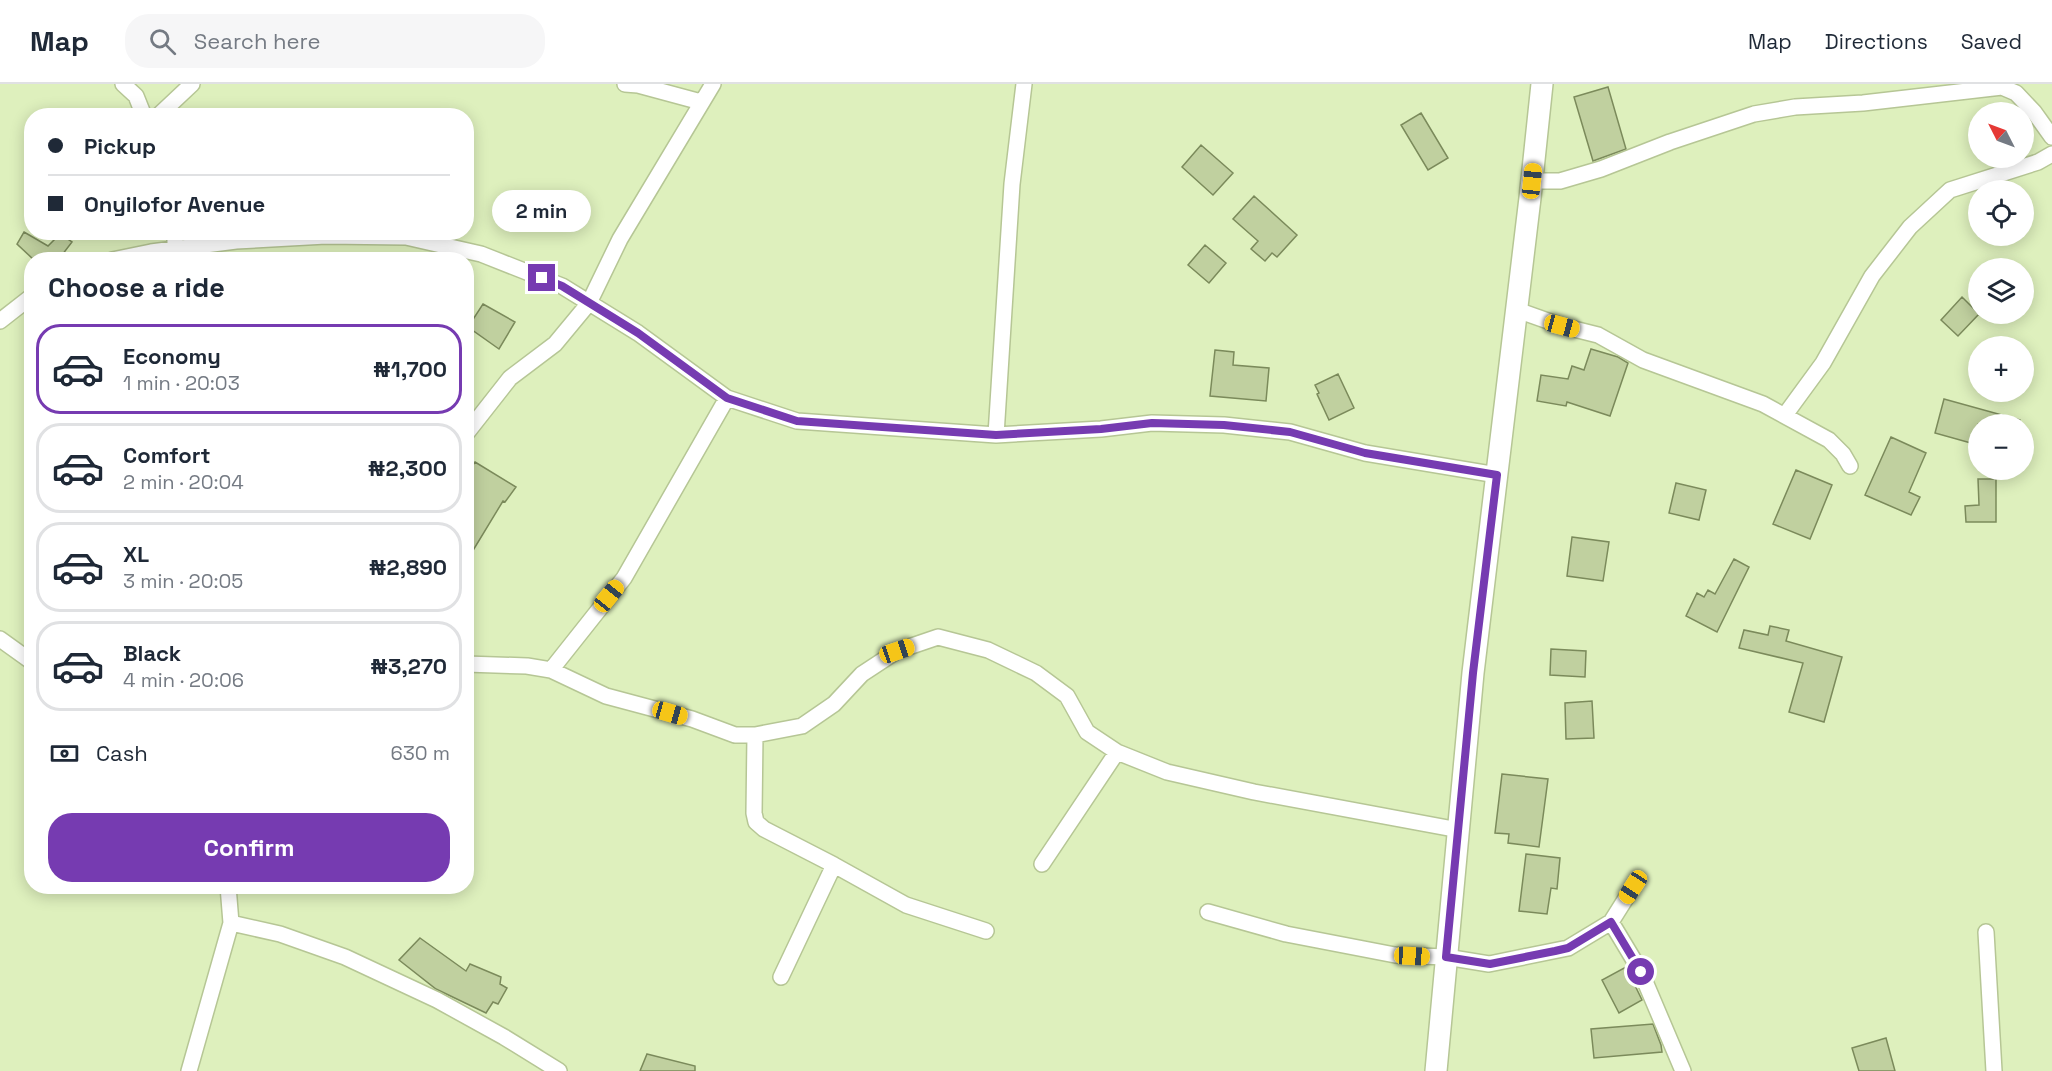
<!DOCTYPE html>
<html lang="en">
<head>
<meta charset="utf-8">
<style>
	:root { --surface:#fff; --page:#f6f6f7; --text:#1f2937; --muted:#747a83; --line:#e0e1e3; --accent:#763bb1 }
	body { margin:0; font-family:"Space Grotesk",sans-serif; background:var(--page); color:var(--text); height:100vh; display:flex; flex-direction:column; font-size:22px; white-space:nowrap }
	* { box-sizing:border-box; margin:0 }
	p { font-size:20px; color:var(--muted) }
	.icon { flex:none; width:33px; height:33px; fill:none; stroke:currentColor; stroke-width:2; stroke-linecap:round; stroke-linejoin:round }
	.map { position:relative; flex:1; overflow:hidden }
	.sheet { position:absolute; left:24px; top:168px; width:450px; height:642px; display:flex; flex-direction:column; background:var(--surface); border-radius:24px; box-shadow:0 3px 15px #0003 }
	.sheet>* { flex:none }
	.guide { position:absolute; left:24px; top:24px; width:450px; height:132px; border-radius:24px; box-shadow:0 3px 15px #0003; display:grid; align-content:center; height:132px; padding:0 24px; background:var(--surface) }
	.needle { width:39px; rotate:312deg }
	.tools { position:absolute; left:1968px; top:18px; display:grid; gap:12px }
	.tools a { display:grid; place-items:center; width:66px; height:66px; border-radius:50%; background:var(--surface); box-shadow:0 3px 15px #0003; font-size:30px }
	.end { position:absolute; width:27px; height:27px; margin:-14px; border:8px solid #763bb1; background:#fff; box-shadow:0 0 0 3px #fff }
	.from { border-radius:50% }
	.bubble { position:absolute; height:42px; border-radius:21px; background:var(--surface); box-shadow:0 3px 15px #0003; font-size:20px; font-weight:800; line-height:42px; text-align:center }
	.car { position:absolute; width:18px; height:36px; margin:-18px -9px; border-radius:8px; box-shadow:0 0 4px 2px #0007; background:linear-gradient(#f5c518 24%,#345 0 40%,#f5c518 0 76%,#345 0 86%,#f5c518 0) }
	.guide b { display:flex; align-items:center; gap:21px; height:57px; font-size:22px }
	.guide b+b { border-top:2px solid var(--line) }
	.guide i { width:15px; height:15px; background:var(--text) }
	ul { padding:0; list-style:none }
	li { display:flex; align-items:center; gap:18px; height:90px; margin:0 12px 9px; padding:0 12px; border:3px solid var(--line); border-radius:24px }
	li div { flex:1 }
	li b { display:block; font-size:22px }
	li em { font-style:normal; font-weight:800 }
	li.selected { border-color:var(--accent) }
	li>.icon { width:54px; height:54px; stroke-width:1.5 }
	h2 { padding:0 24px; font-size:27px; line-height:72px }
	.pay { display:flex; align-items:center; gap:15px; height:66px; padding:0 24px; font-size:22px }
	.pay p { margin-inline-start:auto }
	.action { display:flex; gap:12px; margin-top:auto; padding:12px 24px }
	.action a { flex:1; height:69px; border-radius:24px; background:var(--accent); color:#fff; font-size:24px; font-weight:800; line-height:69px; text-align:center }
	header { display:flex; align-items:center; gap:36px; box-sizing:border-box; height:84px; padding:0 30px; background:var(--surface); border-bottom:2px solid var(--line) }
	header strong { font-size:28px }
	nav { display:flex; gap:33px; margin-inline-start:auto; font-size:21px }
	.search { width:420px; height:54px; background:var(--page); display:flex; align-items:center; gap:15px; box-sizing:border-box; padding:0 21px; border-radius:24px; color:var(--muted); font-size:22px }
	.map>svg:first-child { display:block }
</style>
</head>
<body>
<header>
<strong>Map</strong>
<div class="search"><svg class="icon" aria-label="search" viewBox="0 0 24 24"><circle cx="10" cy="10" r="6"/><path d="M15 15l6 6"/></svg>Search here</div>
<nav><a>Map</a><a>Directions</a><a>Saved</a></nav>
</header>
<div class="map">
<svg width="2052" height="987" viewBox="0 0 2052 987">
	<rect width="100%" height="100%" fill="#def0bd"/>
	<path fill="#c0d09f" stroke="#7b8a5b" stroke-width="1.5" d="M1608,3l18,62 -33,12 -19,-64z
		M1421,29l27,45 -20,12 -27,-45z
		M1201,61l32,28 -20,22 -31,-28z
		M1254,112l43,39 -20,22 -5,-4 -7,8 -14,-12 7,-8 -25,-22z
		M24,148l24,14 12,-12 12,8 -10,13 8,5h-36l-17,-16z
		M1205,161l21,18 -17,20 -21,-18z
		M1962,213l17,17 -21,22 -17,-16z
		M483,220l32,18 -16,27 -31,-22z
		M1591,265l27,8 10,6 -18,53 -43,-14 -1,4 -29,-5 4,-26 27,4 4,-13 12,4z
		M1215,266l19,2 -1,13 36,3 -3,33 -56,-5z
		M1338,290l16,34 -25,12 -12,-26 2,-1 -4,-8z
		M1944,315l76,21 -1,4h-41v21l-43,-12z
		M1891,353l35,16 -17,39 11,5 -9,18 -46,-20z
		M475,378l41,25 -11,15 -2,-1 -37,61v-87z
		M1796,386l36,15 -22,54 -37,-15z
		M1978,395h18v43h-30l-1,-16 14,-1z
		M1676,399l30,7 -7,30 -30,-7z
		M1572,453l37,5 -6,39 -36,-5z
		M1734,475l15,8 -32,65 -31,-16 11,-23 7,4 4,-7 7,4z
		M1770,542l19,4 -3,11 56,16 -18,65 -35,-10 14,-49 -64,-15 5,-18 24,5z
		M1551,565l35,2 -1,26 -35,-2z
		M1592,617l2,37 -28,1 -1,-36z
		M1502,690l46,5 -9,68 -31,-4 1,-9 -14,-1z
		M1526,770l34,4 -3,31 -6,-1 -4,26 -28,-3z
		M420,854l46,33 4,-7 31,13 -1,7 7,4 -9,16 -5,-2 -7,11 -50,-24 -37,-29z
		M1626,883l16,33 -23,13 -17,-33z
		M1653,940l8,21 1,7 -68,6 -3,-29z
		M1886,954l9,33h-36l-7,-23z
		M647,970l48,12v5h-55z"/>
	<g fill="none" stroke-linecap="round" stroke-linejoin="round">
		<g stroke="#b6c695" stroke-width="18">
			<path id="street" d="M123,0l13,12 8,20
				M625,0l13,1 63,17
				M158,32l34,-32
				M1532,97h28l41,-12 69,-27 84,-28 41,-7 68,-4 139,-16 14,6 18,19 18,25
				M112,176l39,-8 85,-11 90,-5 80,1 75,17 81,32 76,47 89,65 70,23 199,14 105,-6 51,-6 72,2 66,7 75,21 132,22
				M175,176v-28
				M1517,226l45,16 36,9 45,25 120,44 66,36 14,14 7,12
				M0,237l32,-25
				M1785,331l38,-52 49,-87 38,-49 40,-37 88,-28 14,-8
				M466,350l44,-56 45,-34 34,-41 31,-64 93,-155
				M996,351l16,-251 12,-100
				M0,555l32,23
				M466,580l61,2 24,4 55,26 86,23 43,16h20l47,-9 32,-22 28,-30 35,-23 41,-14 50,13 48,23 31,23 20,36 30,20 50,20 87,20 205,38
				M551,586l73,-92 103,-180
				M755,651l-1,78 2,9 8,7 70,36 72,40 80,26
				M1042,780l75,-112
				M1208,828l78,22 109,21 51,2 43,7 79,-16 43,-26 22,-35
				M1611,838l30,50 42,99
				M231,839l49,11 65,23 92,43 67,37 55,34
				M1986,848l8,139
				M781,893l53,-112
				M189,987l42,-148 -3,-37"/>
		</g>
		<g stroke="#b6c695" stroke-width="24">
			<path id="secondary" d="M1436,987l37,-398 57,-475 12,-114"/>
		</g>
		<use href="#street" stroke="#fff" stroke-width="15"/>
		<use href="#secondary" stroke="#fff" stroke-width="21"/>
	</g>
	<g fill="none" stroke-linecap="round" stroke-linejoin="round">
		<path stroke="#763bb1" stroke-width="8" d="M542,194l20,8 76,47 89,65 70,23 199,14 105,-6 51,-6 72,2 66,7 75,21 132,22 -24,198 -27,284 44,7 65,-13 13,-3 43,-26 30,50"/>
	</g>
</svg>
<div class="tools">
<a><svg class="needle" viewBox="-14 -14 28 28"><path d="M0-13l5 13h-10z" fill="#e53935"/><path d="M0 13l5-13h-10z" fill="#747a83"/></svg></a>
<a><svg class="icon" aria-label="locate" viewBox="0 0 24 24"><circle cx="12" cy="12" r="6"/><path d="M12 2v4M12 18v4M2 12h4M18 12h4"/></svg></a>
<a><svg class="icon" aria-label="layers" viewBox="0 0 24 24"><path d="M12 4l9 5-9 5-9-5zM3 14l9 5 9-5"/></svg></a>
<a>+</a>
<a>−</a>
</div>
<i class="end from" style="left:1641px;top:888px"></i>
<i class="end" style="left:542px;top:194px"></i>
<div class="bubble" style="left:492px;top:106px;width:99px">2 min</div>
<i class="car" style="left:1532px;top:97px;rotate:6deg"></i>
<i class="car" style="left:1562px;top:242px;rotate:105deg"></i>
<i class="car" style="left:609px;top:512px;rotate:39deg"></i>
<i class="car" style="left:897px;top:567px;rotate:71deg"></i>
<i class="car" style="left:670px;top:629px;rotate:106deg"></i>
<i class="car" style="left:1633px;top:803px;rotate:213deg"></i>
<i class="car" style="left:1412px;top:872px;rotate:93deg"></i>
<div class="guide">
<b><i class="from"></i>Pickup</b>
<b><i></i>Onyilofor Avenue</b>
</div>
<section class="sheet">
<h2>Choose a ride</h2>
<ul>
<li class="selected"><svg class="icon" aria-label="car" viewBox="0 0 24 24"><path d="M5 17H2v-5l4-1 3-4h7l3 4 3 1v5h-3M9 17h6M6 11h13"/><circle cx="7" cy="17" r="2"/><circle cx="17" cy="17" r="2"/></svg><div><b>Economy</b><p>1 min · 20:03</p></div><em>₦1,700</em></li>
<li><svg class="icon" aria-label="car" viewBox="0 0 24 24"><path d="M5 17H2v-5l4-1 3-4h7l3 4 3 1v5h-3M9 17h6M6 11h13"/><circle cx="7" cy="17" r="2"/><circle cx="17" cy="17" r="2"/></svg><div><b>Comfort</b><p>2 min · 20:04</p></div><em>₦2,300</em></li>
<li><svg class="icon" aria-label="car" viewBox="0 0 24 24"><path d="M5 17H2v-5l4-1 3-4h7l3 4 3 1v5h-3M9 17h6M6 11h13"/><circle cx="7" cy="17" r="2"/><circle cx="17" cy="17" r="2"/></svg><div><b>XL</b><p>3 min · 20:05</p></div><em>₦2,890</em></li>
<li><svg class="icon" aria-label="car" viewBox="0 0 24 24"><path d="M5 17H2v-5l4-1 3-4h7l3 4 3 1v5h-3M9 17h6M6 11h13"/><circle cx="7" cy="17" r="2"/><circle cx="17" cy="17" r="2"/></svg><div><b>Black</b><p>4 min · 20:06</p></div><em>₦3,270</em></li>
</ul>
<div class="pay"><svg class="icon" aria-label="cash" viewBox="0 0 24 24"><path d="M3 7h18v10H3z"/><circle cx="12" cy="12" r="2"/></svg>Cash<p>630 m</p></div>
<div class="action"><a>Confirm</a></div>
</section>
</div>
</body>
</html>
